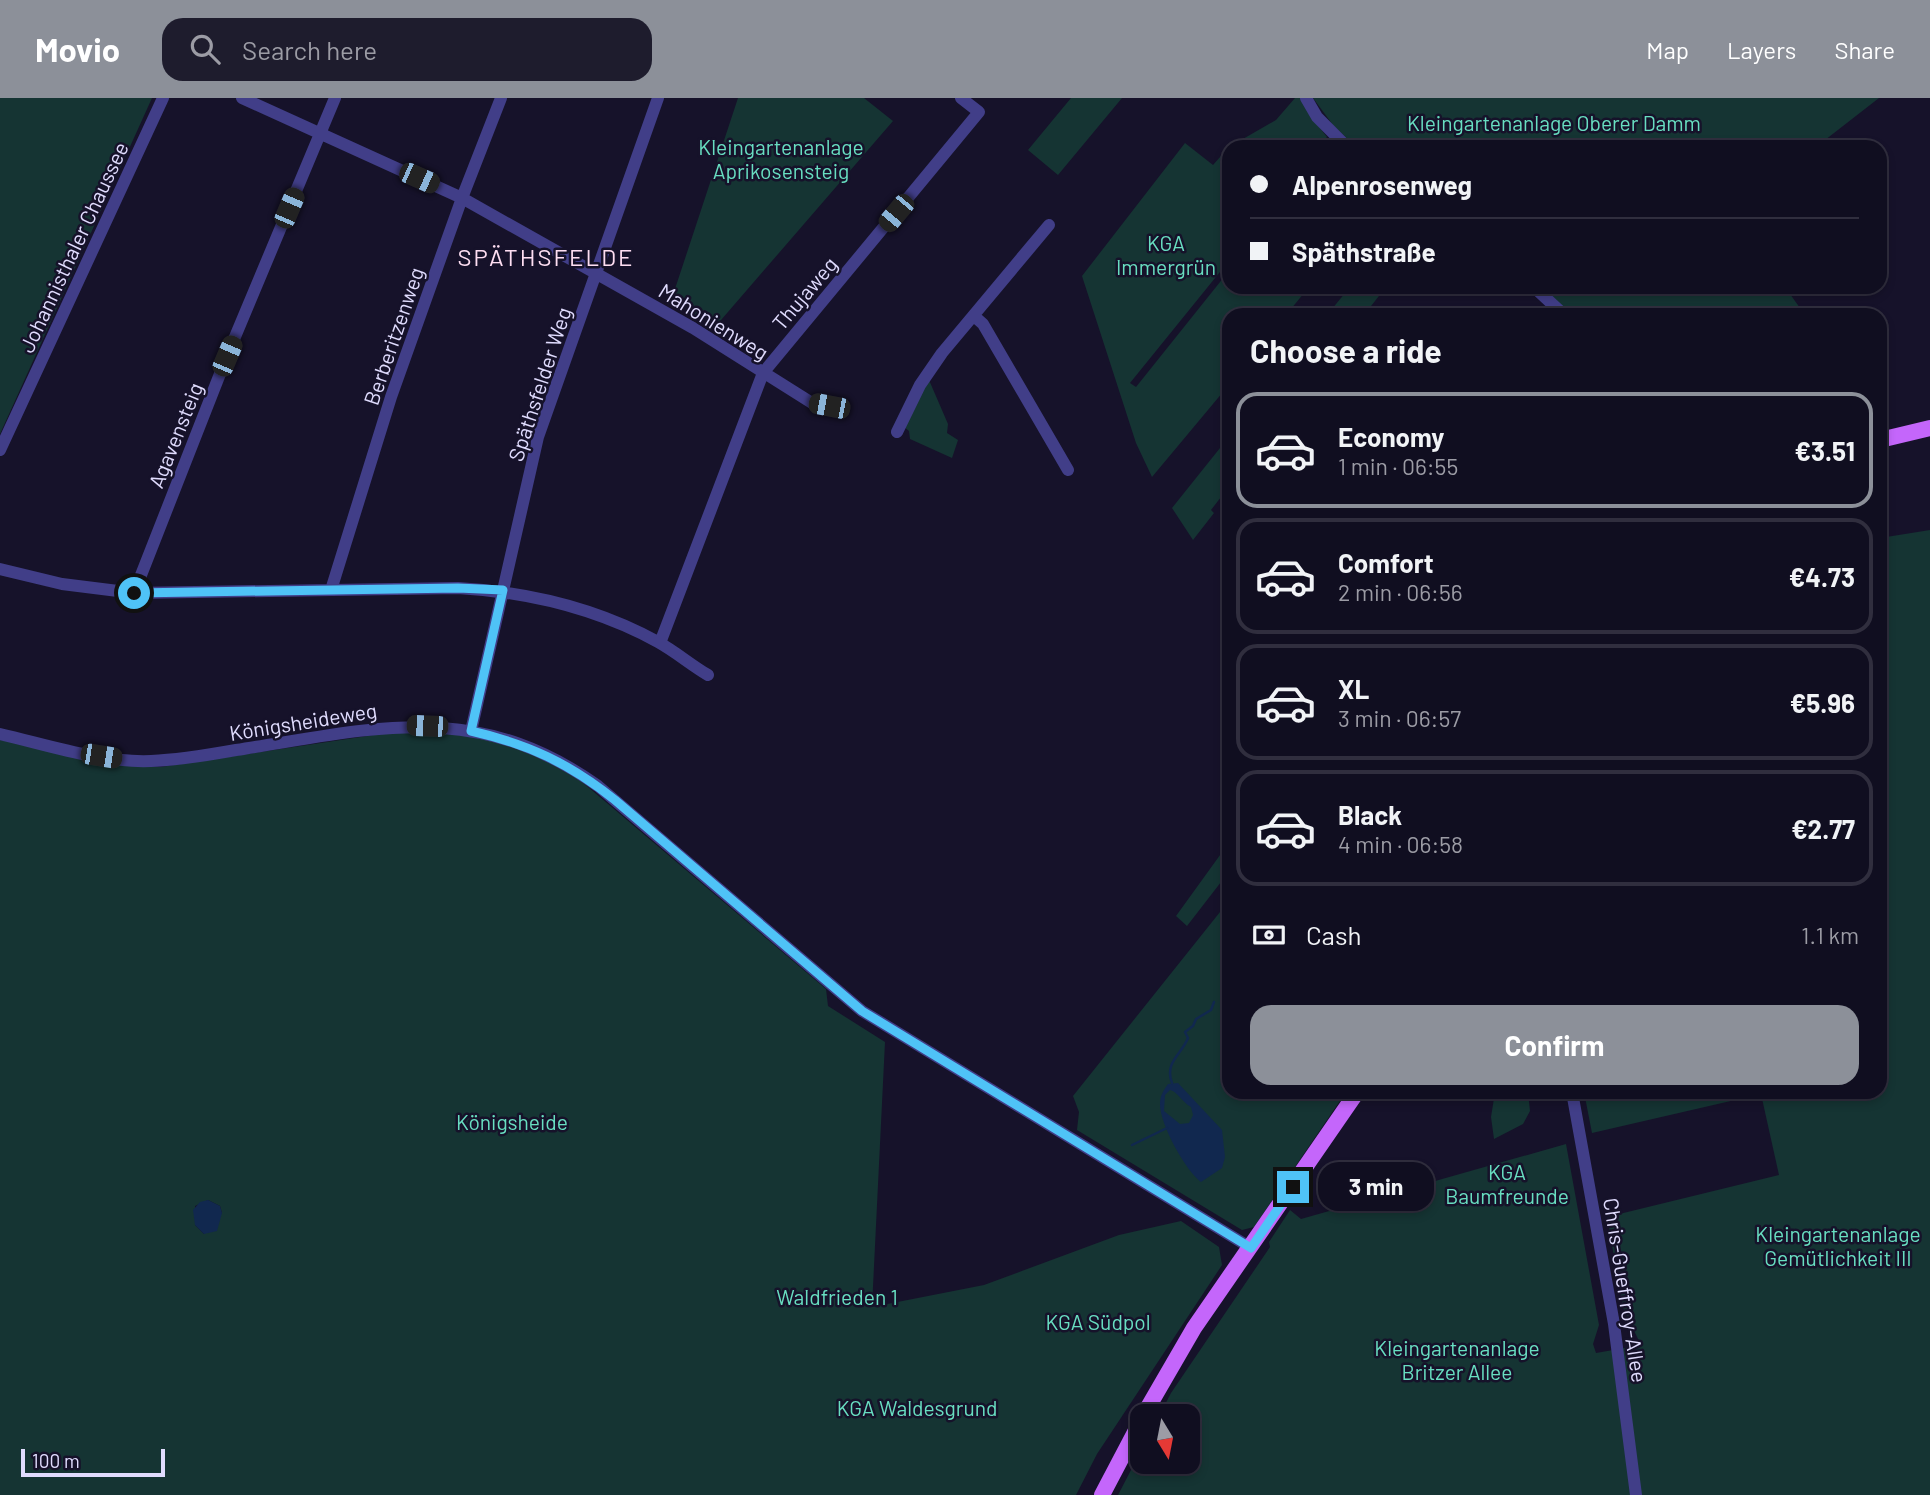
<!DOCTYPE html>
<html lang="en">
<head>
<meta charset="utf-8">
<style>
	:root { --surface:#100e20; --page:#1e1c2d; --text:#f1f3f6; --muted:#9c9ca5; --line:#302e3e; --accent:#8c9099 }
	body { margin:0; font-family:Barlow,sans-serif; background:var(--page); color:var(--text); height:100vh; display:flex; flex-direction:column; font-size:26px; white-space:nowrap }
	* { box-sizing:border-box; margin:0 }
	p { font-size:23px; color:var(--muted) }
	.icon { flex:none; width:38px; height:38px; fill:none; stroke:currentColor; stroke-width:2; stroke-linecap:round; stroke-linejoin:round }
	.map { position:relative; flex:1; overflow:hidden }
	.side { position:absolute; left:1222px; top:210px; width:665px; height:791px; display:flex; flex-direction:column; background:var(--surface); border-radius:21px; box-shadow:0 4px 10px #0003,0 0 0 2px var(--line) }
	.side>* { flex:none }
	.guide { position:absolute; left:1222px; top:42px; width:665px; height:154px; border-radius:21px; box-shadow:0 4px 10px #0003,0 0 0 2px var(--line); display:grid; align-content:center; height:154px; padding:0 28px; background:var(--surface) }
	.needle { width:46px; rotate:170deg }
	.tools { position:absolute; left:1130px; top:1306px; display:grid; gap:14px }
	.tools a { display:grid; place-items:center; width:70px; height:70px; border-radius:14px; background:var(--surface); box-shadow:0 4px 10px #0003,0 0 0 2px var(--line); font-size:35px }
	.scale { position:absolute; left:21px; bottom:18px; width:144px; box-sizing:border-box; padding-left:7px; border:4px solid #e0dcfe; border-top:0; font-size:19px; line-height:24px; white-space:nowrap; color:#e0dcfe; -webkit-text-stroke:5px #16122a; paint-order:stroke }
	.end { position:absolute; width:32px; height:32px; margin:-16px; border:9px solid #4fc3f7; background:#111; box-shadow:0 0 0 4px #111 }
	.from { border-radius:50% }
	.bubble { position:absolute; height:49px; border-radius:21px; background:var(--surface); box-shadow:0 4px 10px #0003,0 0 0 2px var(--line); font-size:23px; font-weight:700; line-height:49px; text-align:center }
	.car { position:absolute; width:21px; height:42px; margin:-21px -10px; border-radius:9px; box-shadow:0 0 5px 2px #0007; background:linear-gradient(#222 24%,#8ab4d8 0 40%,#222 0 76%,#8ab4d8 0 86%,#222 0) }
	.guide b { display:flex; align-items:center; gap:24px; height:66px; font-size:26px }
	.guide b+b { border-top:2px solid var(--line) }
	.guide i { width:18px; height:18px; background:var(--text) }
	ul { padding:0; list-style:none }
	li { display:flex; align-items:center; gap:21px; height:116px; margin:0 14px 10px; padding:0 14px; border:4px solid var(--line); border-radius:21px }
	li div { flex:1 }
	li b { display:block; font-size:26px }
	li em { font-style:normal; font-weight:700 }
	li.on { border-color:var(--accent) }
	li>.icon { width:63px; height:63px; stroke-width:1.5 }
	h2 { padding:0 28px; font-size:32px; line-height:84px }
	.pay { display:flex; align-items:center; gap:18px; height:77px; padding:0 28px; font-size:26px }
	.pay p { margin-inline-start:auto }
	.primary-button { display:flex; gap:14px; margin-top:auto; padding:14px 28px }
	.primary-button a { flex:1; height:80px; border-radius:21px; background:var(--accent); color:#fff; font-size:28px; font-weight:700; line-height:80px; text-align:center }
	header { display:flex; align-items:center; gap:42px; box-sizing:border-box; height:98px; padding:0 35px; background:var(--accent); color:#fff }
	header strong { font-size:33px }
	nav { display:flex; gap:38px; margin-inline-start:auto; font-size:24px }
	.search { width:490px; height:63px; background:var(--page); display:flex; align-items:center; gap:18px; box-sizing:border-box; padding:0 24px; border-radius:21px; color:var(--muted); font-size:26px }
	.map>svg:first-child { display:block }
</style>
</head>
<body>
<header>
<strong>Movio</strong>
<div class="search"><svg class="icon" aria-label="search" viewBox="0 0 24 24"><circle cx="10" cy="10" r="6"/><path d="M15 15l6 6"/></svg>Search here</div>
<nav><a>Map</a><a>Layers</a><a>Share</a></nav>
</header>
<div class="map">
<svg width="1930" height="1397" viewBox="0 0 1930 1397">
	<rect width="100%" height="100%" fill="#16122a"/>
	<path fill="#153433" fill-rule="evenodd" d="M0,0h152l-152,336z
		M738,0h126l29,23 -178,206 -44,-26z
		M1071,0h51l-64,77 -30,-25z
		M1295,0h7l13,24 12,15 -8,10h-90l47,-27z
		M1313,0h566l-63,49h-69l-5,-3 -2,3h-384l-23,-22z
		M1185,45l28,22 15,-17v114l-98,121 6,4 92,-115v15h81l-23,28h-58v71l-76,91 -16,-34 -54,-167z
		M1350,189h36l-22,28h-37z
		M1542,189h243l20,28h-234z
		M929,282l19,44 -1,9 11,7 -6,18 -42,-19 -1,-8 -6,-5z
		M1228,340v50l-17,22 3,3 -21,27 -21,-32z
		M1930,432v965h-812l25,-48v14h45v-45h-29l12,-23 99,-146 -1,-5 21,-32 11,9 265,-75 33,181 -6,19 3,9 40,-7 4,-3 -17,-35 -16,-91 172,-42 -18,-81 -169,39 -8,-41h296v-554z
		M394,634c22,1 44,0 66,2 42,5 86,24 121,47l245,208 2,17 57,36 -13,265 112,-22 135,-50 62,-14 38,26 3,18 -125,189 -21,41h-1076v-755l139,26 22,1zM208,1102l12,6 2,7 -18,21 -9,-9v-19z
		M1228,746v29l-41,53 -11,-10z
		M1220,814l8,7v173h118l-92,135 -12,3 -165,-100 2,-18 -6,-16z
		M1495,994h33l2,19 -7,13 -29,15 -3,-22z"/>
	<path fill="#11284f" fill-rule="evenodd" d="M1178,985l44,47 3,27 -3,11 -21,14c-15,-11 -41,-57 -41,-78 0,-8 3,-13 8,-20zM1170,992c8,2 12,12 21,17l2,8 -4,8 -9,1 -16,-13 1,-16z
		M208,1102l12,6 2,7 -5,18 -13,3 -9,-9 -2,-15 7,-8z"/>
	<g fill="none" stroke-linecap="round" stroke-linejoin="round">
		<path stroke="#11284f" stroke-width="2.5" d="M1172,985c-8,-21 10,-29 16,-45l-3,-6 8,-6 3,-7 15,-9 3,-8
			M1132,1047l35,-17"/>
		<path stroke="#413e88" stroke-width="12" d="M242,0l220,100 231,130 119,75 17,3
			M1306,0l11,19 30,30
			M1534,189l30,28
			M974,218l9,8 85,146
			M897,334l23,-47 22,-32 107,-128
			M0,352l163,-352
			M0,471l62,15 72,9 324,-5c70,4 138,20 200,54 18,10 33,23 50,33
			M331,492l60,-193 71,-199 39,-100
			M134,495l93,-237 108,-258
			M660,545l103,-270 216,-261 -18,-14
			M471,633l67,-294 120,-339
			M0,636c48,11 101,29 151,27 29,-1 57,-6 85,-11 137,-21 239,-52 362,36l264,225 389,237
			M1572,994l42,232 22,171"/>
		<path stroke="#c466fb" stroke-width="16" d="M1880,342l50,-12
			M1143,1318l51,-88 163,-236
			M1102,1397l41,-78"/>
	</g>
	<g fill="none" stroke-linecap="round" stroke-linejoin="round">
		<path stroke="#4fc3f7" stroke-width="9" d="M134,495l324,-5 45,2 -32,141c57,13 98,32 144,69l247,211 389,237 42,-61"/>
	</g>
	<g text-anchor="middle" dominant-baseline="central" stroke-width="5" stroke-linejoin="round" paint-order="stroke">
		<g font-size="21" fill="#68dec1" stroke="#16122a">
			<text x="1554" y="24">Kleingartenanlage Oberer Damm</text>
			<text x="781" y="48">Kleingartenanlage<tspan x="781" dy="24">Aprikosensteig</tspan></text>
			<text x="1166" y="144">KGA<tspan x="1166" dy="24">Immergrün</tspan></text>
			<text x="512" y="1023">Königsheide</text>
			<text x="1507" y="1073">KGA<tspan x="1507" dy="24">Baumfreunde</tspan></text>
			<text x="1838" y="1135">Kleingartenanlage<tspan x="1838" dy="24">Gemütlichkeit III</tspan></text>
			<text x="837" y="1198">Waldfrieden 1</text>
			<text x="1098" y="1223">KGA Südpol</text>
			<text x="1457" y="1249">Kleingartenanlage<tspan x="1457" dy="24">Britzer Allee</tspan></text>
			<text x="917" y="1309">KGA Waldesgrund</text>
		</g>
		<g font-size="21" fill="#e0dcfe" stroke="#16122a">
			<text transform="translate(73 149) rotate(-65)">Johannisthaler Chaussee</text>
			<text transform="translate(804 195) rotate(-50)">Thujaweg</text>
			<text transform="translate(714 223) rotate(32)">Mahonienweg</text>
			<text transform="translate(393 238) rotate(-71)">Berberitzenweg</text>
			<text transform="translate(539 286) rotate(-72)">Späthsfelder Weg</text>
			<text transform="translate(175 337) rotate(-68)">Agavensteig</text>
			<text transform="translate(303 623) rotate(-9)">Königsheideweg</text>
			<text transform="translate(1626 1192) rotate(81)">Chris-Gueffroy-Allee</text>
		</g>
		<g font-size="24" letter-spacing="2" fill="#fedef2" stroke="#16122a">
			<text x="546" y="158">SPÄTHSFELDE</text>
		</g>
	</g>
</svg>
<div class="tools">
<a><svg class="needle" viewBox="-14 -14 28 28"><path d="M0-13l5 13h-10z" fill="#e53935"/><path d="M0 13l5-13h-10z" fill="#9c9ca5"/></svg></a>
</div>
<div class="scale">100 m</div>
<i class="end from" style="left:134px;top:495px"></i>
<i class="end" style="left:1293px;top:1089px"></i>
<div class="bubble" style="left:1318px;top:1064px;width:116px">3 min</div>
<i class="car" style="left:419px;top:80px;rotate:114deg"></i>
<i class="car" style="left:289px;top:110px;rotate:23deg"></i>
<i class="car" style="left:896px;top:115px;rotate:220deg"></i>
<i class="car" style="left:227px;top:258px;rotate:23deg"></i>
<i class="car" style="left:829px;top:308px;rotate:281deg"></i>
<i class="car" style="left:427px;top:628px;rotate:272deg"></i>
<i class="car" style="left:101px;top:658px;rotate:99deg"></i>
<div class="guide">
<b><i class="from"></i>Alpenrosenweg</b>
<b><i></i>Späthstraße</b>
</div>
<section class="side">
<h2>Choose a ride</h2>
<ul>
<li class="on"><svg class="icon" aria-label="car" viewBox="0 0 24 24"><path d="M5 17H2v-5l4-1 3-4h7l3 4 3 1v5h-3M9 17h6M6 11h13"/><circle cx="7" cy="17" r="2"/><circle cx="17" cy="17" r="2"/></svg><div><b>Economy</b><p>1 min · 06:55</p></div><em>€3.51</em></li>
<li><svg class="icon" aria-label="car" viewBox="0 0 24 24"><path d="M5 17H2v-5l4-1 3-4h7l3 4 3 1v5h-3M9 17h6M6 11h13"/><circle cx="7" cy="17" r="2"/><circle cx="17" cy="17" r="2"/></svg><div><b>Comfort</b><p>2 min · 06:56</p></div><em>€4.73</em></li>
<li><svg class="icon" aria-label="car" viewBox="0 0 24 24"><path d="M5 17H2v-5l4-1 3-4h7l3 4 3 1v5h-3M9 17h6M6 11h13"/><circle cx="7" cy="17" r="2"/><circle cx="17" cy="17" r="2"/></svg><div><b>XL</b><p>3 min · 06:57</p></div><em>€5.96</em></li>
<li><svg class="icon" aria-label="car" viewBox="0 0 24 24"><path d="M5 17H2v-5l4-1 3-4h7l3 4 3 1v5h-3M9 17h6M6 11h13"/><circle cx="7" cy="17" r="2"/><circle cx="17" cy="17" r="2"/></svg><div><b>Black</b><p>4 min · 06:58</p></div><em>€2.77</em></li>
</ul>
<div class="pay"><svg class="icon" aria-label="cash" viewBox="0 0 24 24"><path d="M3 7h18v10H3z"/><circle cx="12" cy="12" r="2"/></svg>Cash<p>1.1 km</p></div>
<div class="primary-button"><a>Confirm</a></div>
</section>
</div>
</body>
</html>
